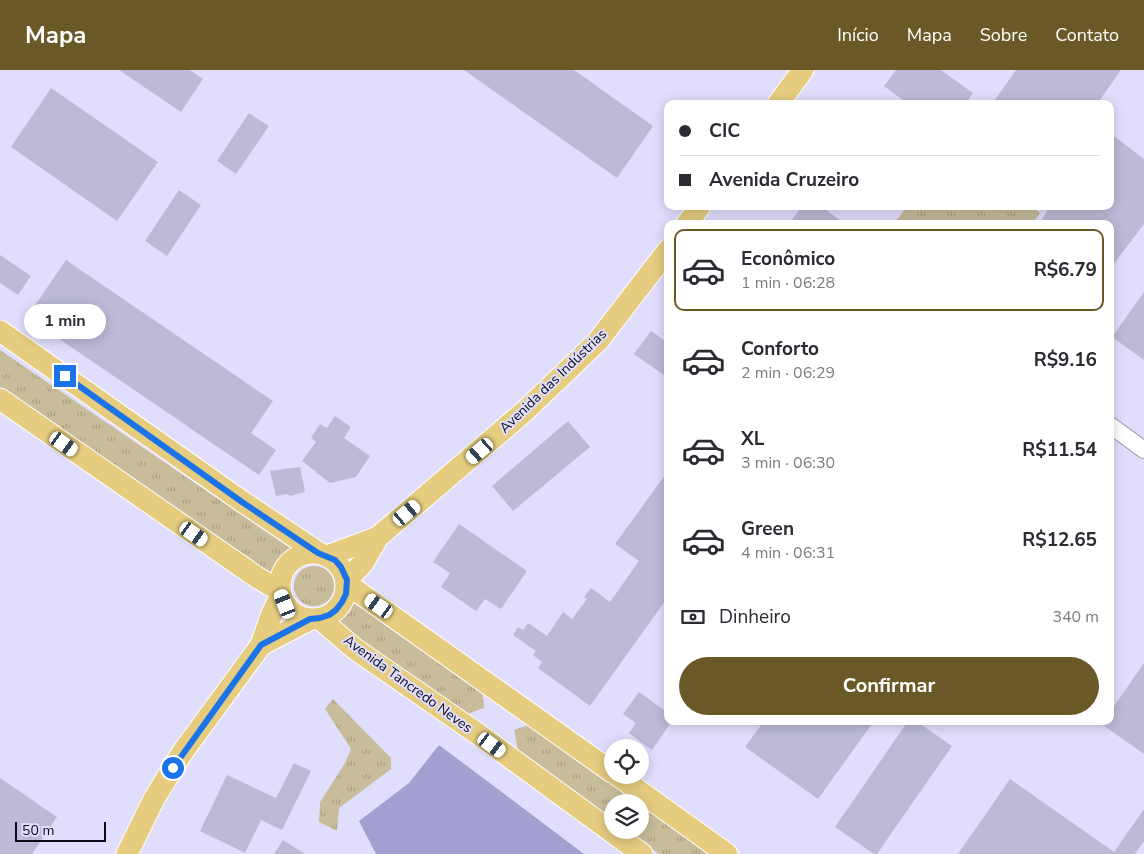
<!DOCTYPE html>
<html lang="pt">
<head>
<meta charset="utf-8">
<style>
	:root { --surface:#fff; --page:#f2f2f3; --text:#2b2b33; --muted:#7c7c81; --line:#e1e1e2; --accent:#6a5927 }
	body { margin:0; font-family:"Nunito Sans",sans-serif; background:var(--page); color:var(--text); height:100vh; display:flex; flex-direction:column; font-size:19px; white-space:nowrap }
	* { box-sizing:border-box; margin:0 }
	p { font-size:16px; color:var(--muted) }
	.icon { flex:none; width:28px; height:28px; fill:none; stroke:currentColor; stroke-width:2; stroke-linecap:round; stroke-linejoin:round }
	.map { position:relative; flex:1; overflow:hidden }
	.sheet { position:absolute; left:664px; top:150px; width:450px; height:505px; display:flex; flex-direction:column; background:var(--surface); border-radius:10px; box-shadow:0 2px 12px #0003 }
	.sheet>* { flex:none }
	.top-card { position:absolute; left:664px; top:30px; width:450px; height:110px; border-radius:10px; box-shadow:0 2px 12px #0003; display:grid; align-content:center; height:110px; padding:0 15px; background:var(--surface) }
	.fabs { position:absolute; left:604px; top:669px; display:grid; gap:10px }
	.fabs a { display:grid; place-items:center; width:45px; height:45px; border-radius:50%; background:var(--surface); box-shadow:0 2px 12px #0003; font-size:25px }
	.scale { position:absolute; left:15px; bottom:12px; width:91px; box-sizing:border-box; padding-left:5px; border:2px solid #0c0b15; border-top:0; font-size:14px; line-height:18px; white-space:nowrap; color:#0c0b15; -webkit-text-stroke:4px #e1defd; paint-order:stroke }
	.end { position:absolute; width:22px; height:22px; margin:-11px; border:6px solid #1a73e8; background:#fff; box-shadow:0 0 0 2px #fff }
	.from { border-radius:50% }
	.bubble { position:absolute; height:35px; border-radius:18px; background:var(--surface); box-shadow:0 2px 12px #0003; font-size:16px; font-weight:700; line-height:35px; text-align:center }
	.car { position:absolute; width:15px; height:30px; margin:-15px -8px; border-radius:6px; box-shadow:0 0 4px 1px #0007; background:linear-gradient(#fff 24%,#345 0 40%,#fff 0 76%,#345 0 86%,#fff 0) }
	.top-card b { display:flex; align-items:center; gap:18px; height:48px; font-size:19px }
	.top-card b+b { border-top:1px solid var(--line) }
	.top-card i { width:12px; height:12px; background:var(--text) }
	ul { padding:9px 0 0; list-style:none }
	li { display:flex; align-items:center; gap:15px; height:82px; margin:0 10px 8px; padding:0 5px; border:2px solid transparent; border-radius:10px }
	li div { flex:1 }
	li b { display:block; font-size:19px }
	li em { font-style:normal; font-weight:700 }
	li.on { border-color:var(--accent) }
	li>.icon { width:45px; height:45px; stroke-width:1.5 }
	.pay { display:flex; align-items:center; gap:12px; height:55px; padding:0 15px; font-size:19px }
	.pay p { margin-inline-start:auto }
	.primary-button { display:flex; gap:10px; margin-top:auto; padding:10px 15px }
	.primary-button a { flex:1; height:58px; border-radius:30px; background:var(--accent); color:#fff; font-size:20px; font-weight:700; line-height:58px; text-align:center }
	header { display:flex; align-items:center; gap:30px; box-sizing:border-box; height:70px; padding:0 25px; background:var(--accent); color:#fff }
	header strong { font-size:24px }
	nav { display:flex; gap:28px; margin-inline-start:auto; font-size:18px }
	.map>svg:first-child { display:block }
</style>
</head>
<body>
<header>
<strong>Mapa</strong>
<nav><a>Início</a><a>Mapa</a><a>Sobre</a><a>Contato</a></nav>
</header>
<div class="map">
<svg width="1144" height="784" viewBox="0 0 1144 784">
	<defs>
		<pattern id="grass-tufts" width="24" height="20" patternUnits="userSpaceOnUse" patternTransform="scale(1.25)"><rect width="24" height="20" fill="#c8bc9a"/><path d="M3 7l-1-3M5 7V3M7 7l1-3M15 17l-1-3M17 17v-4M19 17l1-3" fill="none" stroke="#aba084"/></pattern>
	</defs>
	<rect width="100%" height="100%" fill="#e1defd"/>
	<path fill="url(#grass-tufts)" d="M907,136h124l9,7 -8,11h-138z
		M0,280l293,200 -22,30 -271,-191z
		M294 516a20 20 0 1 1 40 0a20 20 0 1 1-40 0Z
		M355,526l127,90 2,22 -20,7 -128,-92z
		M333,629l58,59v11l-52,39 -2,23 -18,-9 1,-20 25,-39 6,-14 -26,-40z
		M531,654l183,130h-55l-33,-24h14v-28h-28v18l-94,-69 -4,-21z"/>
	<path fill="#a49fd1" d="M439,675l145,109h-208l-17,-33 50,-38z"/>
	<path fill="#bcbad7" d="M119,0h71l13,9 -22,33z
		M464,0h110l79,56 -36,52z
		M896,0h45l32,23 -8,11h-57l-24,-18z
		M1016,0h105l-24,34h-105z
		M51,18l107,74 -41,59 -106,-74z
		M249,43l20,13 -33,48 -19,-13z
		M1110,63l34,26v65l-34,45v-45h-71l11,-18h60z
		M179,120l22,15 -34,51 -22,-15z
		M802,136h19l24,18h-56z
		M0,185l31,21 -13,19 -18,-12z
		M66,190l207,141 -22,32 25,17 -17,25 -232,-158z
		M1144,222v68l-32,-23z
		M651,261l17,12v35l-34,-24z
		M335,346l16,11 -7,11 26,18 -14,21 -26,6 -28,-22 14,-19 -5,-4 9,-14 7,4z
		M568,351l22,26 -77,64 -21,-25z
		M300,397l5,25 -15,4 -3,-2 -11,2 -6,-25z
		M668,401v126l-78,109 -52,-38 4,-6 -9,-7 3,-4 -23,-16 5,-8 5,3 5,-7 19,13 16,-24 9,7 15,-20 -3,-2 7,-9 19,14 29,-41 -24,-17z
		M459,454l68,47 -26,38 -16,-10 -9,12 -35,-24 9,-14 -17,-11z
		M1144,593v91l-47,-33h13v-9z
		M639,622l29,21v8h4l-20,29 -23,-17 7,-10 -13,-9z
		M764,651h110l-56,78 -73,-52z
		M908,651h8l36,25 -75,108h-3l-39,-27z
		M294,693l17,8 -29,59 -21,-10 -16,33 -45,-22 27,-56 49,23z
		M0,708l57,39 -25,37h-32z
		M1010,709l104,73 30,-43v32l-9,13h-177z
		M283,770l22,14h-31z"/>
	<g fill="none" stroke-linecap="round" stroke-linejoin="round">
		<g stroke="#9795b1" stroke-width="18">
			<path id="minor" d="M1110,355l34,25"/>
		</g>
		<g stroke="#fff" stroke-width="23">
			<path id="major" d="M778,34l25,-34
				M687,154l13,-18
				M0,261l243,171 76,51
				M0,329l258,179 22,13
				M280 516a33 33 0 1 1 66 0a33 33 0 1 1-66 0Z
				M327,486l51,-19
				M347,510l16,-17 15,-26 147,-126 73,-70 70,-91
				M347,514l265,188
				M320,549l35,30 123,85 164,120
				M261,575l50,-26
				M617,705l110,79
				M127,784l27,-55 28,-46 79,-108 10,-29 10,-22"/>
		</g>
		<use href="#minor" stroke="#fff" stroke-width="16"/>
		<use href="#major" stroke="#e5cc7f" stroke-width="21"/>
	</g>
	<g fill="none" stroke-linecap="round" stroke-linejoin="round">
		<path stroke="#1a73e8" stroke-width="6" d="M65,306l177,126 76,51 17,7 6,7 6,13 -1,14 -4,8 -6,8 -7,5 -9,3 -10,1 -49,26 -88,123"/>
	</g>
	<g text-anchor="middle" dominant-baseline="central" stroke-width="4" stroke-linejoin="round" paint-order="stroke">
		<g font-size="14" fill="#0c0b15" stroke="#e1defd">
			<text transform="translate(553 311) rotate(-44)">Avenida das Indústrias</text>
			<text transform="translate(408 614) rotate(36)">Avenida Tancredo Neves</text>
		</g>
	</g>
</svg>
<div class="fabs">
<a><svg class="icon" aria-label="locate" viewBox="0 0 24 24"><circle cx="12" cy="12" r="6"/><path d="M12 2v4M12 18v4M2 12h4M18 12h4"/></svg></a>
<a><svg class="icon" aria-label="layers" viewBox="0 0 24 24"><path d="M12 4l9 5-9 5-9-5zM3 14l9 5 9-5"/></svg></a>
</div>
<div class="scale">50 m</div>
<i class="end from" style="left:173px;top:698px"></i>
<i class="end" style="left:65px;top:306px"></i>
<div class="bubble" style="left:24px;top:234px;width:82px">1 min</div>
<i class="car" style="left:64px;top:374px;rotate:125deg"></i>
<i class="car" style="left:480px;top:381px;rotate:229deg"></i>
<i class="car" style="left:407px;top:443px;rotate:50deg"></i>
<i class="car" style="left:194px;top:464px;rotate:125deg"></i>
<i class="car" style="left:285px;top:534px;rotate:338deg"></i>
<i class="car" style="left:379px;top:536px;rotate:305deg"></i>
<i class="car" style="left:492px;top:675px;rotate:126deg"></i>
<div class="top-card">
<b><i class="from"></i>CIC</b>
<b><i></i>Avenida Cruzeiro</b>
</div>
<section class="sheet">
<ul>
<li class="on"><svg class="icon" aria-label="car" viewBox="0 0 24 24"><path d="M5 17H2v-5l4-1 3-4h7l3 4 3 1v5h-3M9 17h6M6 11h13"/><circle cx="7" cy="17" r="2"/><circle cx="17" cy="17" r="2"/></svg><div><b>Econômico</b><p>1 min · 06:28</p></div><em>R$6.79</em></li>
<li><svg class="icon" aria-label="car" viewBox="0 0 24 24"><path d="M5 17H2v-5l4-1 3-4h7l3 4 3 1v5h-3M9 17h6M6 11h13"/><circle cx="7" cy="17" r="2"/><circle cx="17" cy="17" r="2"/></svg><div><b>Conforto</b><p>2 min · 06:29</p></div><em>R$9.16</em></li>
<li><svg class="icon" aria-label="car" viewBox="0 0 24 24"><path d="M5 17H2v-5l4-1 3-4h7l3 4 3 1v5h-3M9 17h6M6 11h13"/><circle cx="7" cy="17" r="2"/><circle cx="17" cy="17" r="2"/></svg><div><b>XL</b><p>3 min · 06:30</p></div><em>R$11.54</em></li>
<li><svg class="icon" aria-label="car" viewBox="0 0 24 24"><path d="M5 17H2v-5l4-1 3-4h7l3 4 3 1v5h-3M9 17h6M6 11h13"/><circle cx="7" cy="17" r="2"/><circle cx="17" cy="17" r="2"/></svg><div><b>Green</b><p>4 min · 06:31</p></div><em>R$12.65</em></li>
</ul>
<div class="pay"><svg class="icon" aria-label="cash" viewBox="0 0 24 24"><path d="M3 7h18v10H3z"/><circle cx="12" cy="12" r="2"/></svg>Dinheiro<p>340 m</p></div>
<div class="primary-button"><a>Confirmar</a></div>
</section>
</div>
</body>
</html>
